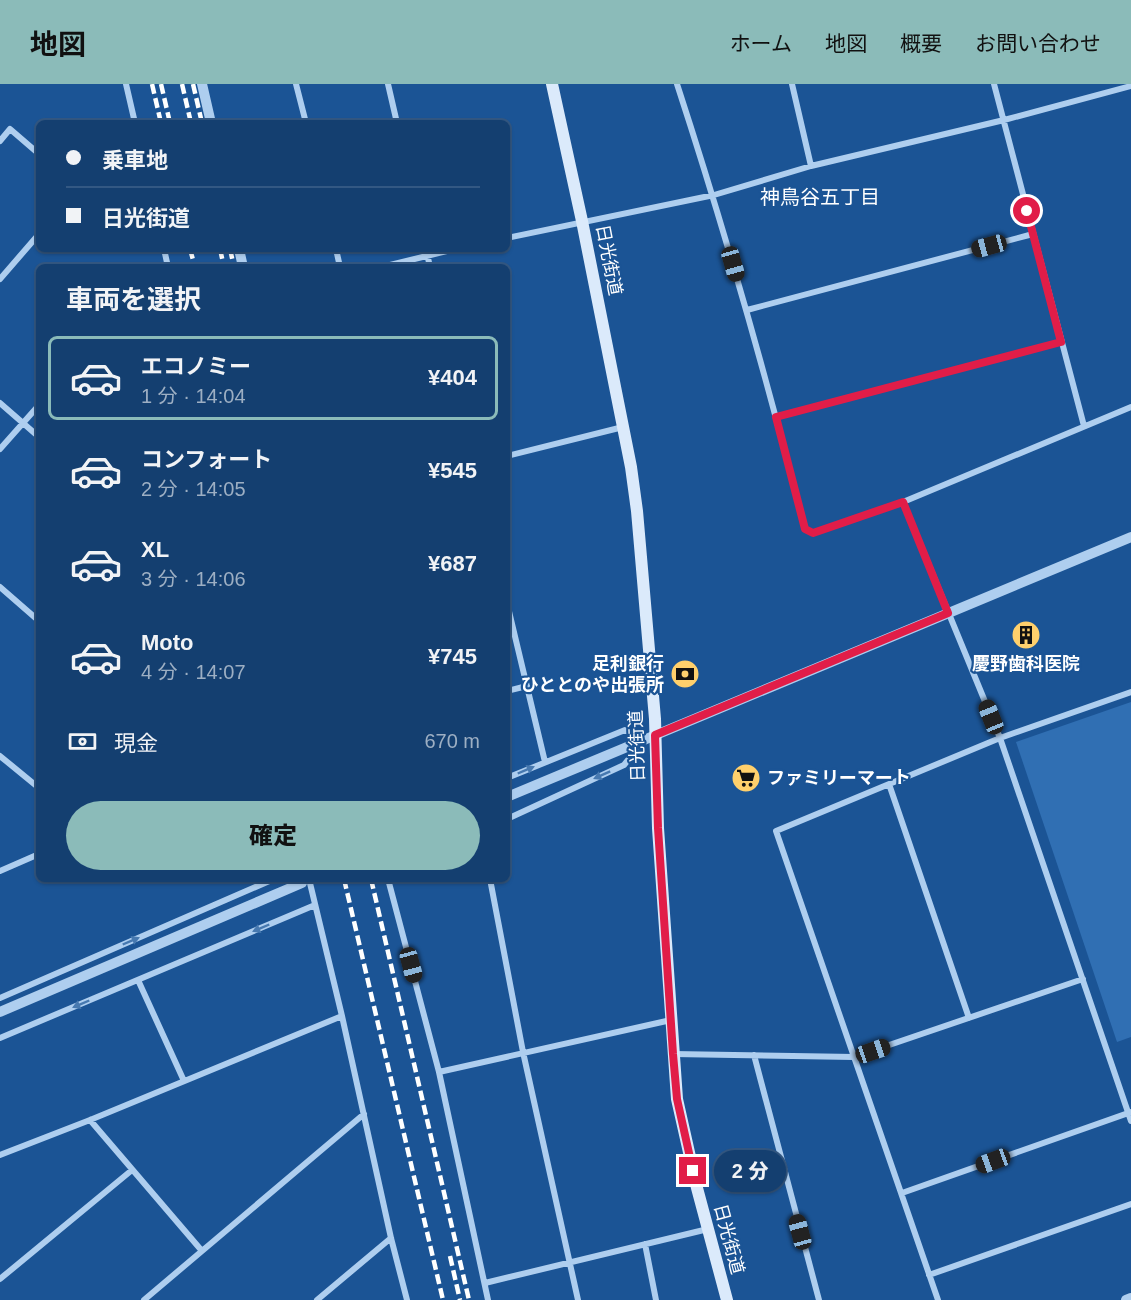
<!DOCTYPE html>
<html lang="ja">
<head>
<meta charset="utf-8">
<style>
	:root { --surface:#143f70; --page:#214a78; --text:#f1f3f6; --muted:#9dafc3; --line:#335883; --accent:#8bbbb9 }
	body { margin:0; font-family:Arial,"Noto Sans JP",sans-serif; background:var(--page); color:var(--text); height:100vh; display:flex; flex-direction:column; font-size:22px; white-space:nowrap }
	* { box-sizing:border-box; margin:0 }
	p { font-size:20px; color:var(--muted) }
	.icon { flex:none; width:33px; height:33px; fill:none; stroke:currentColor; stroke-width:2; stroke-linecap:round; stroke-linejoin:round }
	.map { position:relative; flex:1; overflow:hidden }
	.side { position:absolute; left:36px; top:180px; width:474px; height:618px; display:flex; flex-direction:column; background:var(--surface); border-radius:9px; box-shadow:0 2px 4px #0004,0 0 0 2px var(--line) }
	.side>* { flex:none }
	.banner { position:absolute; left:36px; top:36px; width:474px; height:132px; border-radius:9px; box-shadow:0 2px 4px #0004,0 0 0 2px var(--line); display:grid; align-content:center; height:132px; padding:0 30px; background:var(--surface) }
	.end { position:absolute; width:27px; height:27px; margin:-14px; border:8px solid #e11d48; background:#fff; box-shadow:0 0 0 3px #fff }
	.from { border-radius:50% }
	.bubble { position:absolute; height:42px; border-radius:21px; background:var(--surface); box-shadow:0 2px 4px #0004,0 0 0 2px var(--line); font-size:20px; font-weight:800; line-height:42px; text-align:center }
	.car { position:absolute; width:18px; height:36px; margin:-18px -9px; border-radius:8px; box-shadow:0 0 4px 2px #0007; background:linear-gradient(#222 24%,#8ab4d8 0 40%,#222 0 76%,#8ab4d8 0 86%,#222 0) }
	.banner b { display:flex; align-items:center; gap:21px; height:57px; font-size:22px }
	.banner b+b { border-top:2px solid var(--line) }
	.banner i { width:15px; height:15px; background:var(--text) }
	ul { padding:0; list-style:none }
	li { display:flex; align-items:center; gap:18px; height:84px; margin:0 12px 9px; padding:0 18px; border:3px solid transparent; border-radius:9px }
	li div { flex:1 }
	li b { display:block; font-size:22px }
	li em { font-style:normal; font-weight:800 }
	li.active { border-color:var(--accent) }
	li>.icon { width:54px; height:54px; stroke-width:1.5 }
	h2 { padding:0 30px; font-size:27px; line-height:72px }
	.pay { display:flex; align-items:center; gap:15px; height:66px; padding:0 30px; font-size:22px }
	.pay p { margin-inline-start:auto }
	.button { display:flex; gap:12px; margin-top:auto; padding:12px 30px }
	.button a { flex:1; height:69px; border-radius:36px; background:var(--accent); color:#111; font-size:24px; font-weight:800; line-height:69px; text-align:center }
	header { display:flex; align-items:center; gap:36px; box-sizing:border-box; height:84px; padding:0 30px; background:var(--accent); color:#111 }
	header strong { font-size:28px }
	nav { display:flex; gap:33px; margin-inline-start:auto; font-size:21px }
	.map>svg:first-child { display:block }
</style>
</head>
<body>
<header>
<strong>地図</strong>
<nav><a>ホーム</a><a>地図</a><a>概要</a><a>お問い合わせ</a></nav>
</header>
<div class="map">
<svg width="1131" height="1216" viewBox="0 0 1131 1216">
	<rect width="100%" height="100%" fill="#1b5495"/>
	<path fill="#306fb3" d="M1131,618v335l-14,5 -101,-300z"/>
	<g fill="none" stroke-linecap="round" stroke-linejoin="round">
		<path stroke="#aeceef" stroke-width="6" d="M126,0l9,39
			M296,0l10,39
			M388,0l9,39
			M677,0c48,147 90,295 128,445l8,4 90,-31 228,-95
			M792,0l19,82
			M994,0l90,342
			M0,57l10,-12 29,25
			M507,154l207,-43 97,-29 193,-46 127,-34
			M164,165l4,18
			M336,165l4,18
			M426,165l4,18
			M382,183l73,-18
			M0,195l39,-45
			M747,226l286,-76
			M0,319l39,34
			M776,333l285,-75
			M0,365l39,-44
			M507,372l116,-29
			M903,418l97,236 131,383
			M0,503l39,34
			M507,519l38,159
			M507,607l20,-5
			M0,672l39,32
			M507,694l118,-48 20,9 -21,26 -117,54
			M889,700l80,234
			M0,787l39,-17
			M309,795l33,137 49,222 16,62
			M388,795l51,193 49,228
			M490,795l33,173 55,248
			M138,896l46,101
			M0,914l274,-119
			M0,954l315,-133
			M673,970l181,3 229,-78
			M754,971l65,245
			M439,988l232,-52
			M90,1036l112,131
			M0,1071l90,-35 252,-104
			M902,1109l229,-81
			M645,1160l11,56
			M929,1191l202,-71
			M0,1195l132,-109
			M485,1199l223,-54
			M144,1216l220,-186
			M317,1216l74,-62
			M938,1216l-162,-469 224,-93 131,-46"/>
		<path stroke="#aeceef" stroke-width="10" d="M202,0l9,39
			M239,165l4,18
			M507,713l624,-260
			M0,928l302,-129
			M1126,1216l5,-2"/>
		<path stroke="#dbeafb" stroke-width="12" d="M552,0l30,137 49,246 6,44 18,208 3,109 19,271 20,89 30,112"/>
		<path stroke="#fff" stroke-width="4.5" stroke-dasharray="10 4.5" stroke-linecap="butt" d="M152,0l9,39
			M161,0l9,39
			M182,0l9,39
			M193,0l9,39
			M190,165l5,18
			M220,165l4,18
			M230,165l4,18
			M344,795l99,421
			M371,795l98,421
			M450,1172l10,44"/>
	</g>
	<defs><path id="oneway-solid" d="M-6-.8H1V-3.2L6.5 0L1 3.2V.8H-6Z" transform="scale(1.5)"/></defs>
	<g fill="#4779b0">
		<use href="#oneway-solid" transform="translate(526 686) rotate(-23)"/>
		<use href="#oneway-solid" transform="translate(602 691) rotate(156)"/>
		<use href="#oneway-solid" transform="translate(261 844) rotate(157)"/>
		<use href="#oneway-solid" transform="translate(131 857) rotate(-23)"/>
		<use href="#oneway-solid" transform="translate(81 920) rotate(157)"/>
	</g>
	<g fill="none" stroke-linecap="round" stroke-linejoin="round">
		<path stroke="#e11d48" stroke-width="8" d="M693,1087l-16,-72 -4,-45 -15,-226 -3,-93 293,-122 -45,-111 -90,31 -8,-4 -29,-112 285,-75 -34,-131"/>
	</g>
	<defs>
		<g id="building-disc" transform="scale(1.5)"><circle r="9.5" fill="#ffd06c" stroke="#1b5495"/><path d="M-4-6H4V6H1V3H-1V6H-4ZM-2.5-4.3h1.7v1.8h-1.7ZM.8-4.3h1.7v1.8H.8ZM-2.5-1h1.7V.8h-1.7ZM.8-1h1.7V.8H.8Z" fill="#111"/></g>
		<g id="bank-disc" transform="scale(1.5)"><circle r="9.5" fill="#ffd06c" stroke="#1b5495"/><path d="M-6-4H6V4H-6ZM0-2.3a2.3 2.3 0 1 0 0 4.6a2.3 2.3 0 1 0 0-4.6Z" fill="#111"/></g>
		<g id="supermarket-disc" transform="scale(1.5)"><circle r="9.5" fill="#ffd06c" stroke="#1b5495"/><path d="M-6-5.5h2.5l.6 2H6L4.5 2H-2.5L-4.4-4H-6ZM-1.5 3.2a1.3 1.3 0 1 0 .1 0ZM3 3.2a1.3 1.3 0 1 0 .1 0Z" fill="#111"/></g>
	</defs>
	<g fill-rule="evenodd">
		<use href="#building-disc" x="1026" y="551"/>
		<use href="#bank-disc" x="685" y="590"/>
		<use href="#supermarket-disc" x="746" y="694"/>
	</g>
	<g text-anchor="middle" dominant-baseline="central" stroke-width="4.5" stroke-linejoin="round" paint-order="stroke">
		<g font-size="18" fill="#fff" stroke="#1b5495">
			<text transform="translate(609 176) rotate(79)">日光街道</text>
			<text transform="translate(637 662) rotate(-92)">日光街道</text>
			<text transform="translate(729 1155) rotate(75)">日光街道</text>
		</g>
		<g font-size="18" font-weight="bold" fill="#fff" stroke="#1b5495" text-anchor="end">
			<text x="664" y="580">足利銀行<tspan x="664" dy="21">ひととのや出張所</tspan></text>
			<text x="1026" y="580" text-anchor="middle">慶野歯科医院</text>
			<text x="767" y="694" text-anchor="start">ファミリーマート</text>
		</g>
		<g font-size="20" fill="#fff" stroke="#1b5495">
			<text x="820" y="113">神鳥谷五丁目</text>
		</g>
	</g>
</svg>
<i class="end from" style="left:1027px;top:127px"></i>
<i class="end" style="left:693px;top:1087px"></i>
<div class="bubble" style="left:714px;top:1066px;width:72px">2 分</div>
<i class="car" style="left:989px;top:162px;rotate:255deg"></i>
<i class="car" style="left:733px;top:180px;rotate:164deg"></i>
<i class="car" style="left:991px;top:633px;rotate:338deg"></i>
<i class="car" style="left:411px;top:881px;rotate:165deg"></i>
<i class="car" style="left:873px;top:967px;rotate:71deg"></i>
<i class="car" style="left:993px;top:1077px;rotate:250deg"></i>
<i class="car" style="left:800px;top:1148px;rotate:345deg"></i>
<div class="banner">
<b><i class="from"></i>乗車地</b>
<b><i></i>日光街道</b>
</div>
<section class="side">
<h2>車両を選択</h2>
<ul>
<li class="active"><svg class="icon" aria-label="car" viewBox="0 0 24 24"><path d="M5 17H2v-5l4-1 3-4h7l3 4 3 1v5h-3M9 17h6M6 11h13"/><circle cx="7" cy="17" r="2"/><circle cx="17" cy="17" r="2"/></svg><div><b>エコノミー</b><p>1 分 · 14:04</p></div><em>¥404</em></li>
<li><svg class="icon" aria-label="car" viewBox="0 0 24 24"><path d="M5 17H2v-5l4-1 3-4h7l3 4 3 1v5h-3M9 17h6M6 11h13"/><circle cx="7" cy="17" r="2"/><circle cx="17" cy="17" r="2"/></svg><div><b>コンフォート</b><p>2 分 · 14:05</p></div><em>¥545</em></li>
<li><svg class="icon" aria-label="car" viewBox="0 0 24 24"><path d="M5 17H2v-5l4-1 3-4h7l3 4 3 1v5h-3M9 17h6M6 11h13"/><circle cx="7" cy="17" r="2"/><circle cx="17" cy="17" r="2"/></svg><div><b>XL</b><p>3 分 · 14:06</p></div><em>¥687</em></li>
<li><svg class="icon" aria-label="car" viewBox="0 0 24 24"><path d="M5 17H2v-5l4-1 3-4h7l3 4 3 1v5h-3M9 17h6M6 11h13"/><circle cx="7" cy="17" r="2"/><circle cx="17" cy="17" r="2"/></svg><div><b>Moto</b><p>4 分 · 14:07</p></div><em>¥745</em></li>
</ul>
<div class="pay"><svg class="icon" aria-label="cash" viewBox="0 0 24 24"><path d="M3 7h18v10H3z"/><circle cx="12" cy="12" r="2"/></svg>現金<p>670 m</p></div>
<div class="button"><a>確定</a></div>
</section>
</div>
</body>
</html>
